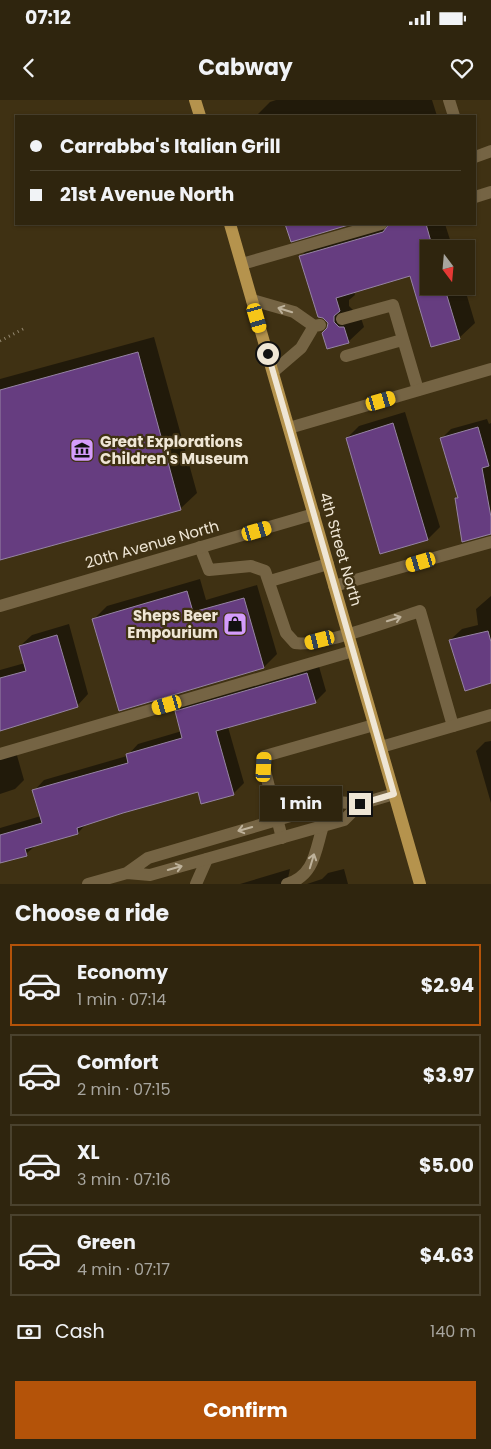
<!DOCTYPE html>
<html lang="en">
<head>
<meta charset="utf-8">
<style>
	:root { --surface:#2f250e; --page:#372d17; --text:#f1f3f6; --muted:#a7a59e; --line:#4a422e; --accent:#b45309 }
	body { margin:0; font-family:Poppins,sans-serif; background:var(--page); color:var(--text); height:100vh; display:flex; flex-direction:column; font-size:19px; white-space:nowrap }
	* { box-sizing:border-box; margin:0 }
	p { font-size:16px; color:var(--muted) }
	.icon { flex:none; width:28px; height:28px; fill:none; stroke:currentColor; stroke-width:2; stroke-linecap:round; stroke-linejoin:round }
	.map { position:relative; height:784px; overflow:hidden }
	.side { display:flex; flex-direction:column; background:var(--surface); flex:1 }
	.side>* { flex:none }
	.banner { position:absolute; left:15px; top:15px; width:461px; height:110px; border-radius:0px; box-shadow:0 1px 4px #0004,0 0 0 1px var(--line); display:grid; align-content:center; height:110px; padding:0 15px; background:var(--surface) }
	.needle { width:32px; rotate:164deg }
	.fabs { position:absolute; left:420px; top:140px; display:grid; gap:10px }
	.fabs a { display:grid; place-items:center; width:55px; height:55px; border-radius:0px; background:var(--surface); box-shadow:0 1px 4px #0004,0 0 0 1px var(--line); font-size:25px }
	.end { position:absolute; width:22px; height:22px; margin:-11px; border:6px solid #efe6d5; background:#111; box-shadow:0 0 0 2px #111 }
	.from { border-radius:50% }
	.bubble { position:absolute; height:35px; border-radius:0px; background:var(--surface); box-shadow:0 1px 4px #0004,0 0 0 1px var(--line); font-size:16px; font-weight:700; line-height:35px; text-align:center }
	.car { position:absolute; width:15px; height:30px; margin:-15px -8px; border-radius:6px; box-shadow:0 0 4px 1px #0007; background:linear-gradient(#f5c518 24%,#345 0 40%,#f5c518 0 76%,#345 0 86%,#f5c518 0) }
	.banner b { display:flex; align-items:center; gap:18px; height:48px; font-size:19px }
	.banner b+b { border-top:1px solid var(--line) }
	.banner i { width:12px; height:12px; background:var(--text) }
	ul { padding:0; list-style:none }
	li { display:flex; align-items:center; gap:15px; height:82px; margin:0 10px 8px; padding:0 5px; border:2px solid var(--line); border-radius:0px }
	li div { flex:1 }
	li b { display:block; font-size:19px }
	li em { font-style:normal; font-weight:700 }
	li.current { border-color:var(--accent) }
	li>.icon { width:45px; height:45px; stroke-width:1.5 }
	h2 { padding:0 15px; font-size:22px; line-height:60px }
	.pay { display:flex; align-items:center; gap:12px; height:55px; padding:0 15px; font-size:19px }
	.pay p { margin-inline-start:auto }
	.action { display:flex; gap:10px; margin-top:auto; padding:10px 15px }
	.action a { flex:1; height:58px; border-radius:0px; background:var(--accent); color:#fff; font-size:20px; font-weight:700; line-height:58px; text-align:center }
	.status { display:flex; justify-content:space-between; align-items:center; height:35px; padding:0 25px; background:var(--surface); direction:ltr }
	.status svg { height:14px; fill:currentColor }
	header { display:flex; justify-content:space-between; align-items:center; height:65px; padding:0 15px; background:var(--surface); font-size:22px; font-weight:700 }
	.map>svg:first-child { display:block }
</style>
</head>
<body>
<div class="status"><b>07:12</b><svg viewBox="0 0 49 12"><path d="M0 12V9h3v3zM5 12V6h3v6zM10 12V3h3v9zM15 12V0h3v12zM26 1h20v11H26zM47 4h2v5h-2z"/></svg></div>
<header><svg class="icon" aria-label="back" viewBox="0 0 24 24"><path d="M15 5l-7 7 7 7"/></svg>Cabway<svg class="icon" aria-label="heart" viewBox="0 0 24 24"><path d="M12 20l-8-8c-3-5 5-10 8-4 3-6 11-1 8 4z"/></svg></header>
<div class="map">
<svg width="491" height="784" viewBox="0 0 491 784">
	<rect width="100%" height="100%" fill="#3f3113"/>
	<path fill="#0007" d="M276,0h156l5,16h-181l14,-14z
		M287,124h61l-56,16z
		M376,124h69l8,25h-24v37h35l11,37 -16,15 -48,-63 -57,17 1,3 -6,5v6l6,6h4l5,15 -16,15 -19,-14v-5l-28,-67 15,-15z
		M154,237l43,156 -17,16 -180,50v-180z
		M405,312l35,115 -12,12 -47,13 -34,-114 12,-12z
		M487,319l2,5 2,-1v111l-28,6 -7,-41 3,-3 -17,-58 9,-9z
		M200,479l6,21 51,-15 20,69 -13,13 -170,-48 13,-13z
		M491,496v86l-41,-42 12,-11 16,-4 -2,-16z
		M69,524l19,70 -11,12 -77,23v-59l25,-7 -5,-17 12,-11z
		M318,563l8,28 -11,11 -87,25 16,56 -11,11 -34,-3 -113,33 -8,9 -42,12 -10,9 -26,7v-33l41,-12 -7,-25 10,-11 83,-24 11,-12 44,-13 -6,-19 11,-11z
		M491,641v62l-15,-52 9,-9z
		M16,652l8,28 -9,9 -15,5v-39z
		M290,769l-2,9 6,6h-54z
		M344,769l4,15h-41l15,-5 6,-6z"/>
	<path fill="#663d80" stroke="#9684a3" d="M285,124h67l-61,18z
		M389,124h37l7,25h-4v37h15l16,53 -29,8 -21,-71 -74,22 4,13 -6,5v6l5,5h5l5,16 -22,6 -5,-16 5,-5 1,-5 -5,-5 -5,-1 -19,-61 84,-24z
		M138,252l43,158 -181,50v-170z
		M393,323l35,117 -48,14 -34,-116z
		M478,327l11,39 -7,2 9,49v17l-29,8 -7,-44h3l-18,-60z
		M187,491l6,21 51,-14 20,70 -145,43 -27,-92z
		M488,531l3,11v41l-26,8 -16,-51z
		M57,535l21,72 -78,24v-53l26,-7 -7,-25z
		M307,573l9,30 -100,28 18,64 -33,9 -3,-12 -75,21 -46,15 1,6 -53,15 2,7 -27,7v-28l42,-12 -10,-33 96,-27 -2,-9 56,-16 -7,-27z"/>
	<g fill="none" stroke-linecap="round" stroke-linejoin="round">
		<path stroke="#948870" stroke-width="3" stroke-dasharray="1 4" stroke-linecap="butt" d="M0,241l25,-13"/>
		<path stroke="#756444" stroke-width="12" d="M449,0l5,16
			M475,57l16,-6
			M475,97l16,-5
			M242,164l139,-40
			M252,200l42,12 20,14 6,-1
			M342,219l51,-14 25,85
			M346,256l56,-16
			M273,272l28,-24 13,-22
			M200,447l9,23 42,-4 14,5 21,62 9,10c25,4 97,-23 125,-32l33,115
			M270,481l58,-17
			M334,486l157,-44
			M0,654l353,-103
			M282,738l-18,-71 1,-11 109,-31
			M196,784l11,-25
			M287,784c28,-9 28,-33 36,-58"/>
		<path stroke="#756444" stroke-width="12" d="M289,328l202,-59
			M0,506l314,-92
			M381,647l110,-32
			M127,773l23,2 194,-55 16,-16
			M88,784l39,-11 21,-15 190,-56 22,2 34,-10"/>
		<path stroke="#b5934d" stroke-width="12" d="M195,0l5,16
			M230,124l190,660"/>
	</g>
	<defs><path id="oneway-shaft" d="M-6 0H5M1.5-3L5.5 0L1.5 3" fill="none" stroke-width="1.6" stroke-linecap="round" stroke-linejoin="round" transform="scale(1.25)"/></defs>
	<g stroke="#beb29b">
		<use href="#oneway-shaft" transform="translate(285 210) rotate(-163)"/>
		<use href="#oneway-shaft" transform="translate(394 519) rotate(-17)"/>
		<use href="#oneway-shaft" transform="translate(245 729) rotate(164)"/>
		<use href="#oneway-shaft" transform="translate(312 761) rotate(-73)"/>
		<use href="#oneway-shaft" transform="translate(175 768) rotate(-16)"/>
	</g>
	<g fill="none" stroke-linecap="round" stroke-linejoin="round">
		<path stroke="#efe6d5" stroke-width="6" d="M268,254l126,440 -34,10"/>
	</g>
	<defs>
		<g id="museum-square" transform="scale(1.25)"><rect x="-9" y="-9" width="18" height="18" rx="4" fill="#d49cfb" stroke="#3f3113"/><path d="M0-6L6-3V-2H-6V-3ZM-5-1h2V3h-2ZM-1-1h2V3h-2ZM3-1h2V3H3ZM-6 4H6V6H-6Z" fill="#111"/></g>
		<g id="shop-square" transform="scale(1.25)"><rect x="-9" y="-9" width="18" height="18" rx="4" fill="#d49cfb" stroke="#3f3113"/><path d="M-5-2.5h2.3a2.7 3.5 0 0 1 5.4 0H5L5.5 6h-11ZM-1.5-2.5h3a1.5 2.3 0 0 0-3 0Z" fill="#111"/></g>
	</defs>
	<g fill-rule="evenodd">
		<use href="#museum-square" x="82" y="350"/>
		<use href="#shop-square" x="235" y="524"/>
	</g>
	<g text-anchor="middle" dominant-baseline="central" stroke-width="4.5" stroke-linejoin="round" paint-order="stroke">
		<g font-size="15" font-weight="bold" fill="#efe6d5" stroke="#3f3113" text-anchor="start">
			<text x="100" y="341">Great Explorations<tspan x="100" dy="17">Children's Museum</tspan></text>
			<text x="218" y="515" text-anchor="end">Sheps Beer<tspan x="218" dy="17">Empourium</tspan></text>
		</g>
		<g font-size="15" fill="#efe6d5" stroke="#3f3113">
			<text transform="translate(152 444) rotate(-16)">20th Avenue North</text>
			<text transform="translate(341 449) rotate(74)">4th Street North</text>
		</g>
	</g>
</svg>
<div class="fabs">
<a><svg class="needle" viewBox="-14 -14 28 28"><path d="M0-13l5 13h-10z" fill="#e53935"/><path d="M0 13l5-13h-10z" fill="#a7a59e"/></svg></a>
</div>
<i class="end from" style="left:268px;top:254px"></i>
<i class="end" style="left:360px;top:704px"></i>
<div class="bubble" style="left:260px;top:686px;width:82px">1 min</div>
<i class="car" style="left:257px;top:218px;rotate:164deg"></i>
<i class="car" style="left:381px;top:301px;rotate:74deg"></i>
<i class="car" style="left:257px;top:431px;rotate:74deg"></i>
<i class="car" style="left:421px;top:462px;rotate:254deg"></i>
<i class="car" style="left:320px;top:540px;rotate:256deg"></i>
<i class="car" style="left:167px;top:605px;rotate:254deg"></i>
<i class="car" style="left:264px;top:667px;rotate:3deg"></i>
<div class="banner">
<b><i class="from"></i>Carrabba's Italian Grill</b>
<b><i></i>21st Avenue North</b>
</div>
</div>
<section class="side">
<h2>Choose a ride</h2>
<ul>
<li class="current"><svg class="icon" aria-label="car" viewBox="0 0 24 24"><path d="M5 17H2v-5l4-1 3-4h7l3 4 3 1v5h-3M9 17h6M6 11h13"/><circle cx="7" cy="17" r="2"/><circle cx="17" cy="17" r="2"/></svg><div><b>Economy</b><p>1 min · 07:14</p></div><em>$2.94</em></li>
<li><svg class="icon" aria-label="car" viewBox="0 0 24 24"><path d="M5 17H2v-5l4-1 3-4h7l3 4 3 1v5h-3M9 17h6M6 11h13"/><circle cx="7" cy="17" r="2"/><circle cx="17" cy="17" r="2"/></svg><div><b>Comfort</b><p>2 min · 07:15</p></div><em>$3.97</em></li>
<li><svg class="icon" aria-label="car" viewBox="0 0 24 24"><path d="M5 17H2v-5l4-1 3-4h7l3 4 3 1v5h-3M9 17h6M6 11h13"/><circle cx="7" cy="17" r="2"/><circle cx="17" cy="17" r="2"/></svg><div><b>XL</b><p>3 min · 07:16</p></div><em>$5.00</em></li>
<li><svg class="icon" aria-label="car" viewBox="0 0 24 24"><path d="M5 17H2v-5l4-1 3-4h7l3 4 3 1v5h-3M9 17h6M6 11h13"/><circle cx="7" cy="17" r="2"/><circle cx="17" cy="17" r="2"/></svg><div><b>Green</b><p>4 min · 07:17</p></div><em>$4.63</em></li>
</ul>
<div class="pay"><svg class="icon" aria-label="cash" viewBox="0 0 24 24"><path d="M3 7h18v10H3z"/><circle cx="12" cy="12" r="2"/></svg>Cash<p>140 m</p></div>
<div class="action"><a>Confirm</a></div>
</section>
</body>
</html>
